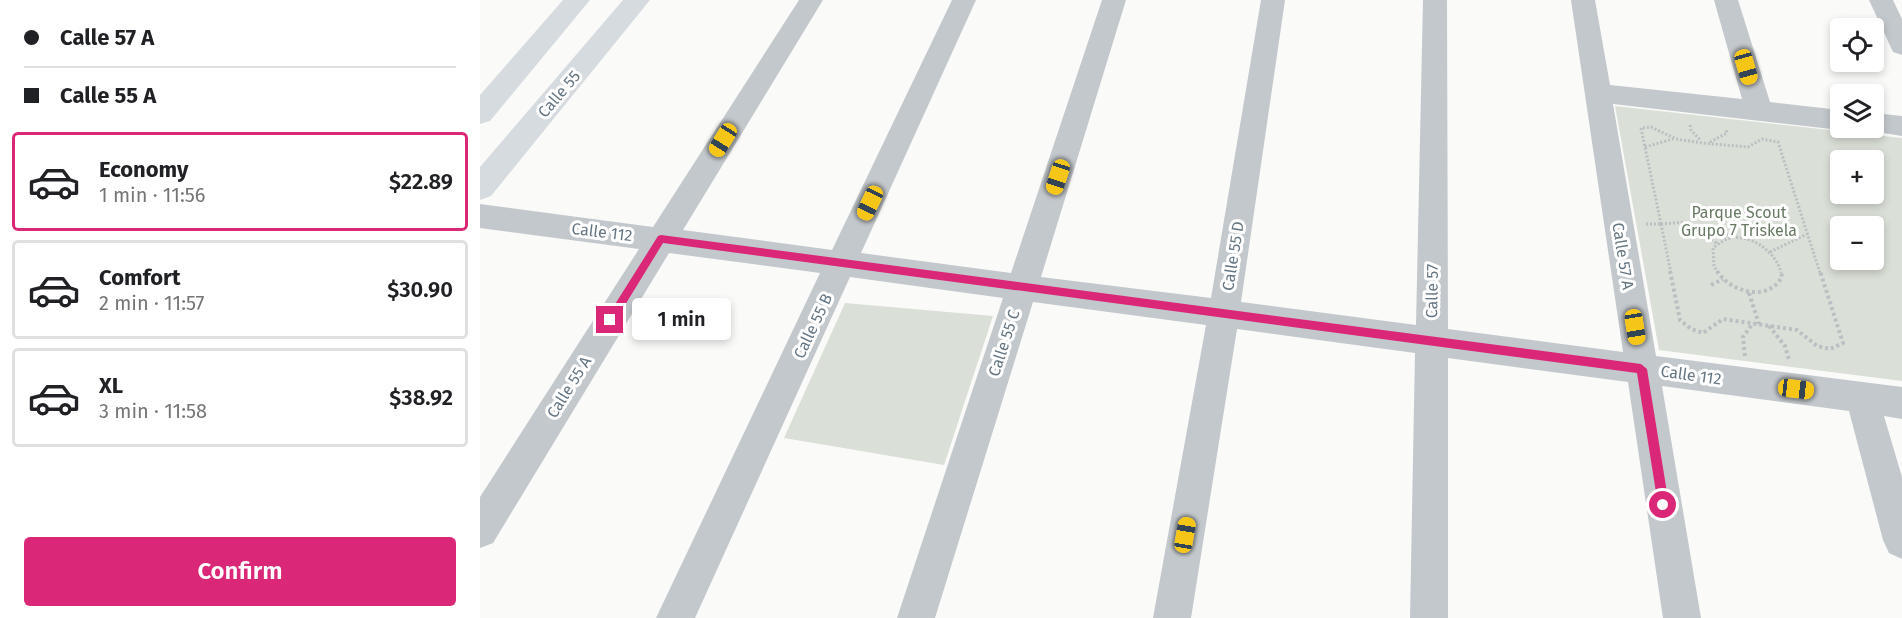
<!DOCTYPE html>
<html lang="en">
<head>
<meta charset="utf-8">
<style>
	:root { --surface:#fff; --page:#f6f6f6; --text:#202124; --muted:#757577; --line:#e0e0e0; --accent:#db2777 }
	body { margin:0; font-family:"Fira Sans",sans-serif; background:var(--page); color:var(--text); height:100vh; display:flex; flex-direction:column; font-size:22px; white-space:nowrap }
	* { box-sizing:border-box; margin:0 }
	p { font-size:20px; color:var(--muted) }
	.icon { flex:none; width:33px; height:33px; fill:none; stroke:currentColor; stroke-width:2; stroke-linecap:round; stroke-linejoin:round }
	.map { position:relative; flex:1; overflow:hidden }
	.drawer { display:flex; flex-direction:column; background:var(--surface); width:480px }
	.drawer>* { flex:none }
	.guide { display:grid; align-content:center; height:132px; padding:0 24px; background:var(--surface) }
	.tools { position:absolute; left:1350px; top:18px; display:grid; gap:12px }
	.tools a { display:grid; place-items:center; width:54px; height:54px; border-radius:6px; background:var(--surface); box-shadow:0 3px 9px #0003; font-size:30px }
	.end { position:absolute; width:27px; height:27px; margin:-14px; border:8px solid #db2777; background:#fff; box-shadow:0 0 0 3px #fff }
	.from { border-radius:50% }
	.bubble { position:absolute; height:42px; border-radius:6px; background:var(--surface); box-shadow:0 3px 9px #0003; font-size:20px; font-weight:600; line-height:42px; text-align:center }
	.car { position:absolute; width:18px; height:36px; margin:-18px -9px; border-radius:8px; box-shadow:0 0 4px 2px #0007; background:linear-gradient(#f5c518 24%,#345 0 40%,#f5c518 0 76%,#345 0 86%,#f5c518 0) }
	.guide b { display:flex; align-items:center; gap:21px; height:57px; font-size:22px }
	.guide b+b { border-top:2px solid var(--line) }
	.guide i { width:15px; height:15px; background:var(--text) }
	ul { padding:0; list-style:none }
	li { display:flex; align-items:center; gap:18px; height:99px; margin:0 12px 9px; padding:0 12px; border:3px solid var(--line); border-radius:6px }
	li div { flex:1 }
	li b { display:block; font-size:22px }
	li em { font-style:normal; font-weight:600 }
	li.on { border-color:var(--accent) }
	li>.icon { width:54px; height:54px; stroke-width:1.5 }
	.primary-button { display:flex; gap:12px; margin-top:auto; padding:12px 24px }
	.primary-button a { flex:1; height:69px; border-radius:6px; background:var(--accent); color:#fff; font-size:24px; font-weight:600; line-height:69px; text-align:center }
	main { display:flex; flex:1; min-height:0 }
	.map>svg:first-child { display:block }
</style>
</head>
<body>
<main>
<section class="drawer">
<div class="guide">
<b><i class="from"></i>Calle 57 A</b>
<b><i></i>Calle 55 A</b>
</div>
<ul>
<li class="on"><svg class="icon" aria-label="car" viewBox="0 0 24 24"><path d="M5 17H2v-5l4-1 3-4h7l3 4 3 1v5h-3M9 17h6M6 11h13"/><circle cx="7" cy="17" r="2"/><circle cx="17" cy="17" r="2"/></svg><div><b>Economy</b><p>1 min · 11:56</p></div><em>$22.89</em></li>
<li><svg class="icon" aria-label="car" viewBox="0 0 24 24"><path d="M5 17H2v-5l4-1 3-4h7l3 4 3 1v5h-3M9 17h6M6 11h13"/><circle cx="7" cy="17" r="2"/><circle cx="17" cy="17" r="2"/></svg><div><b>Comfort</b><p>2 min · 11:57</p></div><em>$30.90</em></li>
<li><svg class="icon" aria-label="car" viewBox="0 0 24 24"><path d="M5 17H2v-5l4-1 3-4h7l3 4 3 1v5h-3M9 17h6M6 11h13"/><circle cx="7" cy="17" r="2"/><circle cx="17" cy="17" r="2"/></svg><div><b>XL</b><p>3 min · 11:58</p></div><em>$38.92</em></li>
</ul>
<div class="primary-button"><a>Confirm</a></div>
</section>
<div class="map">
<svg width="1422" height="618" viewBox="0 0 1422 618">
	<rect width="100%" height="100%" fill="#fafaf8"/>
	<path fill="#dadfd7" fill-rule="evenodd" d="M1135,106l287,32v243l-243,-31zM1360,160h34v34h-34zM1360,226h34v34h-34z
		M365,303l148,13 -49,149 -160,-27z"/>
	<g fill="none" stroke-linecap="round" stroke-linejoin="round">
		<path stroke="#bbbfc2" stroke-width="3" stroke-dasharray="2 2" stroke-linecap="butt" d="M1210,125l1,5 10,11
			M1230,142l17,-9 -1,-3
			M1165,147l28,-8
			M1241,223l10,16
			M1166,224h15
			M1181,224l10,49
			M1181,224l-20,-96 10,-1 25,12 26,4 46,4 14,-8 16,3 42,131
			M1181,224l25,-2 32,22
			M1290,252l37,-18
			M1238,273l-4,-7 -1,-18c4,-3 8,-6 12,-8 22,-10 52,12 56,33"/>
		<path stroke="#bbbfc2" stroke-width="4" stroke-dasharray="3 3" stroke-linecap="butt" d="M1190,271l10,49 11,9 12,4 20,-14 74,11 20,16 13,3 13,-6 -23,-72
			M1237,271c14,22 51,31 65,6l-1,-6
			M1231,285l12,-6
			M1269,293l10,31
			M1289,326l16,20 4,14
			M1265,356l-2,-19 10,-14"/>
		<path fill="#c3c8cc" fill-rule="evenodd" d="M319,0h24l-140,230 149,20 120,-250h24l-115,253 150,20 91,-273h24l-85,277 170,21 50,-298h24l-44,302 175,23 7,-325h24l1,329 175,23 -52,-352h24l15,85 132,14 -28,-99h24l32,102 70,8v18h8l-8,2 -227,-26 43,252 246,31v32l-18,-3 18,61v82l-13,-6 -6,-13 -34,-129 -187,-25 39,232h-38l-35,-236 -180,-24v260h-38l5,-265 -178,-24 -46,289h-38l53,-293 -173,-23 -98,316h-38l106,-320 -153,-21 -155,341h-39l164,-345 -151,-20 -176,290 -13,5v-51l159,-248 -159,-21v-24l173,23z
			M1389,0h24l9,19v36l-9,-3z
			M1394,113l28,3v20l-38,-6 -1,-2h11z"/>
		<path fill="#d6dbdf" fill-rule="evenodd" d="M83,0h27l-100,121 -10,3v-29z
			M143,0h27l-159,196 -11,4v-33z"/>
	</g>
	<path fill="#db2777" d="M181,235l980,129 6,5 22,136 -6,5 -5,-5 -21,-132 -974,-130 -49,80h-7v-6l51,-81z"/>
	<g text-anchor="middle" dominant-baseline="central" stroke-width="6" stroke-linejoin="round" paint-order="stroke">
		<g font-size="16" fill="#657683" stroke="#fff">
			<text transform="translate(79 94) rotate(-50)">Calle 55</text>
			<text transform="translate(122 232) rotate(7)">Calle 112</text>
			<text transform="translate(753 256) rotate(-81)">Calle 55 D</text>
			<text transform="translate(1143 256) rotate(81)">Calle 57 A</text>
			<text transform="translate(952 291) rotate(-89)">Calle 57</text>
			<text transform="translate(333 326) rotate(-65)">Calle 55 B</text>
			<text transform="translate(524 343) rotate(-72)">Calle 55 C</text>
			<text transform="translate(1211 375) rotate(8)">Calle 112</text>
			<text transform="translate(89 387) rotate(-58)">Calle 55 A</text>
		</g>
		<g font-size="16" fill="#687a64" stroke="#fff">
			<text x="1259" y="212">Parque Scout<tspan x="1259" dy="18">Grupo 7 Triskela</tspan></text>
		</g>
	</g>
</svg>
<div class="tools">
<a><svg class="icon" aria-label="locate" viewBox="0 0 24 24"><circle cx="12" cy="12" r="6"/><path d="M12 2v4M12 18v4M2 12h4M18 12h4"/></svg></a>
<a><svg class="icon" aria-label="layers" viewBox="0 0 24 24"><path d="M12 4l9 5-9 5-9-5zM3 14l9 5 9-5"/></svg></a>
<a>+</a>
<a>−</a>
</div>
<i class="end from" style="left:1183px;top:505px"></i>
<i class="end" style="left:130px;top:320px"></i>
<div class="bubble" style="left:152px;top:298px;width:99px">1 min</div>
<i class="car" style="left:1266px;top:67px;rotate:164deg"></i>
<i class="car" style="left:243px;top:140px;rotate:212deg"></i>
<i class="car" style="left:578px;top:177px;rotate:198deg"></i>
<i class="car" style="left:390px;top:203px;rotate:205deg"></i>
<i class="car" style="left:1155px;top:327px;rotate:171deg"></i>
<i class="car" style="left:1316px;top:389px;rotate:97deg"></i>
<i class="car" style="left:705px;top:535px;rotate:10deg"></i>
</div>
</main>
</body>
</html>
